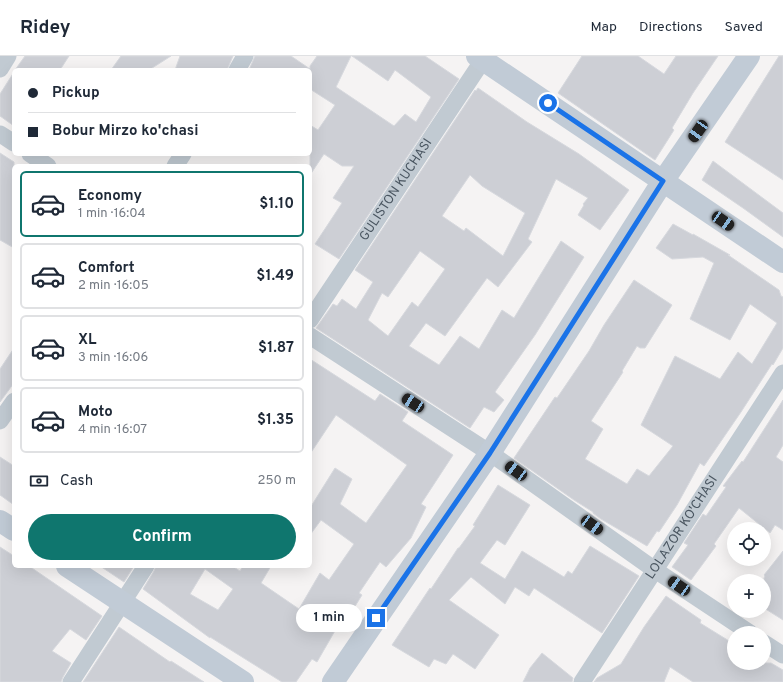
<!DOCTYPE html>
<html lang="en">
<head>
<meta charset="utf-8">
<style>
	:root { --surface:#fff; --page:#f2f2f3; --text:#1f2937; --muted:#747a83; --line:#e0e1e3; --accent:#0f766e }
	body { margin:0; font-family:Overpass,sans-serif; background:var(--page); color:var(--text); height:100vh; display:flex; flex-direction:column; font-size:15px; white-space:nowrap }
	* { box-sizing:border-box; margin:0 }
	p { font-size:13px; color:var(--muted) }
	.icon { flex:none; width:22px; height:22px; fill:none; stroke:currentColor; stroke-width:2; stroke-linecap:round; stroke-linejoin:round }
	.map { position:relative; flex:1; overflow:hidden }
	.side { position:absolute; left:12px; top:108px; width:300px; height:404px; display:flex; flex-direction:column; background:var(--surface); border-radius:6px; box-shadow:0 4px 16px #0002 }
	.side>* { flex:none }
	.banner { position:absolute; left:12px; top:12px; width:300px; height:88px; border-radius:6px; box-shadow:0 4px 16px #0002; display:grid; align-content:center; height:88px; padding:0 16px; background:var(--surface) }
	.fabs { position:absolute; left:727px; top:466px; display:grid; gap:8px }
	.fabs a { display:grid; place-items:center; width:44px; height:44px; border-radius:50%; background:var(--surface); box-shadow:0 4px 16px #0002; font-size:20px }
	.end { position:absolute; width:18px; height:18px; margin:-9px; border:5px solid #1a73e8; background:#fff; box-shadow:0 0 0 2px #fff }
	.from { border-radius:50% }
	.bubble { position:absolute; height:28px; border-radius:14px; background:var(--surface); box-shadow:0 4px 16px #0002; font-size:13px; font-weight:700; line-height:28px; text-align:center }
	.car { position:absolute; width:12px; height:24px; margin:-12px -6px; border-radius:5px; box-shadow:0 0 3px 1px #0007; background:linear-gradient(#222 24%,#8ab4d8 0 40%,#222 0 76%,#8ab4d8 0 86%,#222 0) }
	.banner b { display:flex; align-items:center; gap:14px; height:38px; font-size:15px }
	.banner b+b { border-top:1px solid var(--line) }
	.banner i { width:10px; height:10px; background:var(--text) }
	ul { padding:7px 0 0; list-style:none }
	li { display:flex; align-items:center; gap:12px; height:66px; margin:0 8px 6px; padding:0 8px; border:2px solid var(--line); border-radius:6px }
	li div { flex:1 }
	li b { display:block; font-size:15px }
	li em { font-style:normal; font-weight:700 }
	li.selected { border-color:var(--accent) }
	li>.icon { width:36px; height:36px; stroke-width:1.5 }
	.pay { display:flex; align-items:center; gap:10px; height:44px; padding:0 16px; font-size:15px }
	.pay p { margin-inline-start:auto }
	.button { display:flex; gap:8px; margin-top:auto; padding:8px 16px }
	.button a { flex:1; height:46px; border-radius:24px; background:var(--accent); color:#fff; font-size:16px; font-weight:700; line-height:46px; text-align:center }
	header { display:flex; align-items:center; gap:24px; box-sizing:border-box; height:56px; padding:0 20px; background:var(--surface); border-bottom:1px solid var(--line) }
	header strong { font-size:19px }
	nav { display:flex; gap:22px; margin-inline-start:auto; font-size:14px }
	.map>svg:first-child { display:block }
</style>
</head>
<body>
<header>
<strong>Ridey</strong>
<nav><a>Map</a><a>Directions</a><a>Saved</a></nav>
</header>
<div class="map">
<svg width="783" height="626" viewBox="0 0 783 626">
	<rect width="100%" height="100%" fill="#f5f3f3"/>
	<path fill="#cdcfd5" stroke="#d7d9de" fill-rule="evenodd" d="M25,0h44l-9,14h-45z
		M121,0h50l-22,14h-38z
		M180,0h53l-6,14h-52z
		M255,0h36l19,13v-3l7,-10h34l-15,31 58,39 11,-12 11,8 15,-25 -36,-27 -7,11 -36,-25h73l34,23 -120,180 -24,-15 27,-41 -9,-5 21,-32h-12l-18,-12 -14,21v-50l8,5 17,-25 -25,-16v-19h-61z
		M582,0h56l26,18 12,-18h42l-25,37 -21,35 2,2 -19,30 -97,-67z
		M779,0h4v124l-58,-38z
		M14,16v54l-14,-10v-22z
		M478,32l49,34 52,32 50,36 -29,40 -22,-15 6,-10 -1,-1 5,-6 -32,-19 -28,60 4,3 -34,45 -11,-9 -42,58 -19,-13 -17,23 30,19 21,-29 19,13 23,-39 12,8 47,-77 23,16 -49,78 -40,57 9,8 -10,12 -10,-5 -14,21 -154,-100 17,-24 4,2 5,-7 14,10 17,-27 -18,-12 120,-180 1,1zM470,119l12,11 43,27 -22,43 -37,-28 -2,3 -22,-15zM420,195l25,18 -27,38 -6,-5 -24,34 -20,-16 14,-27 6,4z
		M0,97l14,9v86l-14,-8z
		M713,105l70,52v24l-40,-29 -41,-28z
		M673,168l20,11v-1l37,21h-2l51,35 2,6 2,1v51l-10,17 -1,-1 -31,48 -37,54 -4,-3 -23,42 -18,27 -2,-1 -10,15 -46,-27 -8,-6v-1l-19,-12 -60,-42 41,-61 2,1 32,-47 15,-26 30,-45 38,25 -27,43h-5l-3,-2 -15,25 1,1 -32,49 12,8 -18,30 42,25 10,-15 12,7 24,-30 -32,-21 34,-69 45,23 18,-27 14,12 25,-41 -27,-19 -20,36 -40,-21 24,-56 -11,-6 -31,2 -16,-11z
		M14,292v35l-14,19v-33z
		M310,303l65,42 5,-7 28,18 -6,9 51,34 -32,49 5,3 -15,31 -25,29 -6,-5 -21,31 3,2 -18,29 -4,-2 -23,40 -5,-3 -16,23h-14l-72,-45v1l-67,-49 11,-18 2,-5h76l8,5 3,-5h28l-10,17 38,26 21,-36 9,7 25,-36 -33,-24 -11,15v-27l25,-40 17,11 -12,25 26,19 41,-58 -71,-50 -26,39zM205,513l28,20 -15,21 -28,-16z
		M783,344v45l-7,12 7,5v68l-8,-5 -5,8 -31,-25 -25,36 2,2 -25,34 -19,-13 16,-22 -4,-2 19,-29 3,2 20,-29 -3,-1 19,-25 1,1z
		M0,401l14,9v39l-14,-10z
		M498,429l32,20 -25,40 -8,-5 -17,23 25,16 17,-28 42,26 4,-6 4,3 18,-28 49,30 -37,57 -68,-45 -5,8 -14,-9 -10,17 -34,-27 -22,23 50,35 -24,34 -22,-15 -7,10 -12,-5 -5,8 -37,-22 38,-57 1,1 27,-41h1l16,-22 -2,-1z
		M0,491l14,9v10h15l73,50 -16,24 -16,-11 -18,22 19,12 -8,14 -2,5h-61z
		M783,495v69l-19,-12v-30l1,-2 -1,-1z
		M100,510h34l-10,16z
		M666,540l35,24 -1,3 34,21v19h37l12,7v12h-90l-23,-15 -6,15h-70l3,-4 24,-14 23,-37z
		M119,571l51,35 1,-1 33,21h-121z
		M542,597l31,25 -1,4h-49l7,-14z"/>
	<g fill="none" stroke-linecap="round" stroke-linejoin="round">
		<g stroke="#c1cad2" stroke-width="17">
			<path d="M0,13l8,-13"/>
			<path d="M237,14l8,-14"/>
			<path d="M0,78l14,9"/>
			<path d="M30,98l18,12"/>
			<path d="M175,110l8,-12"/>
			<path id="s1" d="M310,264l173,-260"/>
			<path d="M310,280l180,117 165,117 95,63"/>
			<path d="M0,365l14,-20"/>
			<path d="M764,587l19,12"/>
			<path d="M71,626l75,-116"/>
			<path id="s2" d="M582,626l201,-309"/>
		</g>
		<path stroke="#c1cbd6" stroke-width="22" d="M477,0l306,206
			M0,465l14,9
			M67,510l176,116
			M333,626l157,-229 173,-272 86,-125"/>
	</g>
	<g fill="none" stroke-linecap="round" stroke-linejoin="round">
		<path stroke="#1a73e8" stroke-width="5" d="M376,562l114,-165 173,-272 -115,-78"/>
	</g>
	<g text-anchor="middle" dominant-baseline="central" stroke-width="3" stroke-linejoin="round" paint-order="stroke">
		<g font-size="13" fill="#4a5661" stroke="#fff">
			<text stroke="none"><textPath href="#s1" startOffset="156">GULISTON KUCHASI</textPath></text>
			<text stroke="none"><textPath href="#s2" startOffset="184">LOLAZOR KO'CHASI</textPath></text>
		</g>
	</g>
</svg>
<div class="fabs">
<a><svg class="icon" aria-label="locate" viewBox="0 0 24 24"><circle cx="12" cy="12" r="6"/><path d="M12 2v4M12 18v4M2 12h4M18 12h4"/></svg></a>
<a>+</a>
<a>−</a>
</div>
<i class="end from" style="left:548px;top:47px"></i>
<i class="end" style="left:376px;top:562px"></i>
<div class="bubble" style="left:296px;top:548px;width:66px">1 min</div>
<i class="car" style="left:698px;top:75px;rotate:215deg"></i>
<i class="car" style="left:723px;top:165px;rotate:124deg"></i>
<i class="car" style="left:413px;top:347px;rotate:303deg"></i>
<i class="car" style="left:516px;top:415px;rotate:306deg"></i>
<i class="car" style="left:592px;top:469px;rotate:126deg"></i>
<i class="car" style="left:679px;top:530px;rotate:304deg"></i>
<div class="banner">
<b><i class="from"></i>Pickup</b>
<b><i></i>Bobur Mirzo ko'chasi</b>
</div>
<section class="side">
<ul>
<li class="selected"><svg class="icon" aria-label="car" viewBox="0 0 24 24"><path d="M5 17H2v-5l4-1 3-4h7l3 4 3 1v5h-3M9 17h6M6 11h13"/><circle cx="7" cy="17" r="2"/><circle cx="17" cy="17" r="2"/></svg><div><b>Economy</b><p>1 min · 16:04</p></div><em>$1.10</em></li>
<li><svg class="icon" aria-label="car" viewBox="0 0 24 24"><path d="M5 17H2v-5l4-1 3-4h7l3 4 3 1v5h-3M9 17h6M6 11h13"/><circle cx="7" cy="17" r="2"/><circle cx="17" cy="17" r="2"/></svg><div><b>Comfort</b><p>2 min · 16:05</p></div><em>$1.49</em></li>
<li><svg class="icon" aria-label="car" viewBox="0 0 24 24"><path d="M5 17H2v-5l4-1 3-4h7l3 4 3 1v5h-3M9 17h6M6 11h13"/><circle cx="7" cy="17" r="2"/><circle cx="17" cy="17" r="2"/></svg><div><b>XL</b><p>3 min · 16:06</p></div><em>$1.87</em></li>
<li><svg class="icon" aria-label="car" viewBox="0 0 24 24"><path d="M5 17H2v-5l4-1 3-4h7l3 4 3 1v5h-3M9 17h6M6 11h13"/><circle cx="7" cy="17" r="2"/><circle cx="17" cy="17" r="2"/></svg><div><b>Moto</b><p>4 min · 16:07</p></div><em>$1.35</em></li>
</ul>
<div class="pay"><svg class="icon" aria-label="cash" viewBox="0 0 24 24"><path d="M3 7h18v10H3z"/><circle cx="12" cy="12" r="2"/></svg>Cash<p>250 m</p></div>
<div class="button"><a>Confirm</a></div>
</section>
</div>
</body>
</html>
